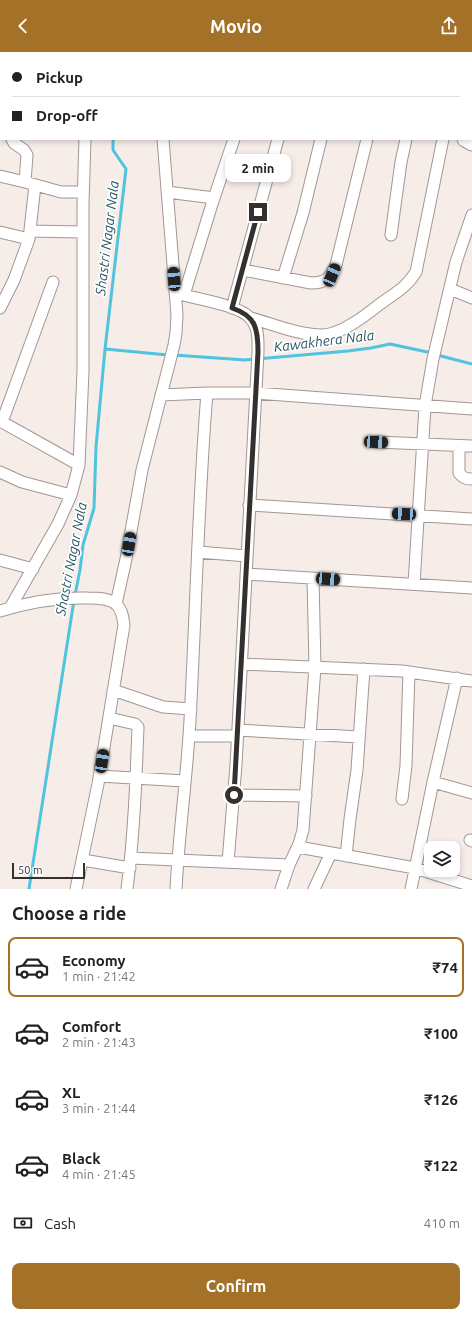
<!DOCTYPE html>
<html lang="en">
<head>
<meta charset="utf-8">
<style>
	:root { --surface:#fff; --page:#f2f2f2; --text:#222; --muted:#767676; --line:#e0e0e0; --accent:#a37127 }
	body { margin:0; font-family:Ubuntu,sans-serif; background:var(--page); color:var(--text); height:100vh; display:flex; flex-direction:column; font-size:15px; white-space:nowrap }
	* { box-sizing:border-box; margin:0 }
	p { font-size:13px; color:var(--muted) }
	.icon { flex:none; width:22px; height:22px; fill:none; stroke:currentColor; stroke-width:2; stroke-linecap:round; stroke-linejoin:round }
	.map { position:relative; height:837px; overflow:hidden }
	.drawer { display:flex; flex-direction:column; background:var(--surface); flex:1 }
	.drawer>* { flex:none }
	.banner { position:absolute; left:0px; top:0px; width:472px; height:88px; box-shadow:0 2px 6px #0003; display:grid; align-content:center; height:88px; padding:0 12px; background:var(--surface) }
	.buttons { position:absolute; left:424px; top:789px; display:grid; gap:8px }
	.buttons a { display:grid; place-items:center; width:36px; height:36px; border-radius:8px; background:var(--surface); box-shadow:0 2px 6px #0003; font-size:20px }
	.scale { position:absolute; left:12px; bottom:10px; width:73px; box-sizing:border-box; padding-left:4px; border:2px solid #33302e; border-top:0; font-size:11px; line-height:14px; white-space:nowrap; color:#33302e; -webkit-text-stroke:3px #fff; paint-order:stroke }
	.end { position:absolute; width:18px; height:18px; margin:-9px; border:5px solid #33302e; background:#fff; box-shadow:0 0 0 2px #fff }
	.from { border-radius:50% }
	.bubble { position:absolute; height:28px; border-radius:8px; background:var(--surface); box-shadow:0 2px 6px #0003; font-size:13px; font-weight:700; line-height:28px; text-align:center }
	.car { position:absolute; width:12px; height:24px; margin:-12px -6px; border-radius:5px; box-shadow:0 0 3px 1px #0007; background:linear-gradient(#222 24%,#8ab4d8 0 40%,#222 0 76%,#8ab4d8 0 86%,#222 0) }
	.banner b { display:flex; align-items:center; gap:14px; height:38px; font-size:15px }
	.banner b+b { border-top:1px solid var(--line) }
	.banner i { width:10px; height:10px; background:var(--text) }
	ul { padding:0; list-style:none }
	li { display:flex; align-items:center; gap:12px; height:60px; margin:0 8px 6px; padding:0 4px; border:2px solid transparent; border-radius:8px }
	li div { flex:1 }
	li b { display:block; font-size:15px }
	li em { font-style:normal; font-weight:700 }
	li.active { border-color:var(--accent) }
	li>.icon { width:36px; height:36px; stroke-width:1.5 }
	h2 { padding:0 12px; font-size:18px; line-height:48px }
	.pay { display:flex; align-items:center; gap:10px; height:44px; padding:0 12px; font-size:15px }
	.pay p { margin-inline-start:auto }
	.action { display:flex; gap:8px; margin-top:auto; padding:8px 12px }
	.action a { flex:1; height:46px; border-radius:8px; background:var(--accent); color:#fff; font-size:16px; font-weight:700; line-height:46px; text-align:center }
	header { display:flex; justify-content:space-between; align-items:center; height:52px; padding:0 12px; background:var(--accent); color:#fff; font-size:18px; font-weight:700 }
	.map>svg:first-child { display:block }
</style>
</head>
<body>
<header><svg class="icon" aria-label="back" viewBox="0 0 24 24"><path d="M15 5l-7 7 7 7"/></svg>Movio<svg class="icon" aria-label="share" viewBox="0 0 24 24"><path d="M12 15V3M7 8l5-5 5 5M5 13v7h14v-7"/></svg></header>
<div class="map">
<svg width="472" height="837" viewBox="0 0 472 837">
	<rect width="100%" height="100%" fill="#f6ece8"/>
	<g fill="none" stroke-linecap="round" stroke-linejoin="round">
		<path stroke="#50c3de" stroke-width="3" d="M109,0v1
			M105,297l63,6
			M174,303l71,5 103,-9 23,-3 19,-4 42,9
			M437,303l35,9
			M75,543l5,-25 3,-25 11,-37 2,-61 9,-98 21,-180 -13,-19v-11
			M29,837l45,-289"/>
		<g stroke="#a09794" stroke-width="13">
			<path id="street" d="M159,0v1
				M447,0l2,1
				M50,1v-1
				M88,1l1,-1
				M256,1v-1
				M301,1v-1
				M360,1l1,-1
				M464,1l1,-1
				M471,13h1
				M12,87l2,4 10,7 3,5 -2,27
				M0,124l25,6 36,10h22
				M167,140l47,6
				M30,179l53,1
				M0,180l29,7
				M391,183l10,-73 5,-23
				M243,218l68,13c15,0 19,-5 25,-18l31,-126
				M283,226l20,-65 18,-74
				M53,230l-51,140 77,43
				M450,237l22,9
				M175,241c17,5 66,12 76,26 8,9 7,22 7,33l-22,413 -8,97
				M184,243l28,-91 22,-65
				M0,256l14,-28 15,-41 6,-54
				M232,256l46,-169
				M251,266c22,6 47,17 71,17 19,0 44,-20 58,-31 15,-11 26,-16 36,-32l27,-133
				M161,343l46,-2h48l217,16
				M376,390l96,4
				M459,394v27c4,5 7,6 13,6
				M0,420l22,10 49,13
				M249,453l223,14
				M198,500l49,4
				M0,508l33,9
				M246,522l226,14
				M414,532l11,-178 8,-47 23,-97 16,-47
				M116,552l10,-45 16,-89 32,-125 2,-12 1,-18 -14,-176
				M10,556l48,-84 13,-29 8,-30 4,-94v-167l2,-65
				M0,559c29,-9 58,-14 88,-13 9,0 22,0 29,7 5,5 6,13 7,20l-26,159 -22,105
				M241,612l161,7 70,10
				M113,638l50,17 28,2
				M109,666l26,6 3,3c-2,54 -4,108 -11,162
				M238,678l121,7
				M189,684h48
				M99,724l86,5
				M433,730l39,11
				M234,743l72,1
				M402,747l4,-33 3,-94
				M470,788l2,1
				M298,795l117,21 57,18
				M346,804l4,-37 7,-49 7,-101
				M131,806l158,7 10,-21 4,-14 12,-163 -2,-89
				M83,808l47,8
				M176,837c3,-57 11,-113 14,-169 6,-109 8,-218 17,-327
				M281,837l8,-24
				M314,837l17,-36
				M411,837l22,-107 24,-104"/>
		</g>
		<g stroke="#a09794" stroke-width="17">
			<path id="secondary" d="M334,0l1,1
				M465,87l7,4"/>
		</g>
		<use href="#street" stroke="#fff" stroke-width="11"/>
		<use href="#secondary" stroke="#fff" stroke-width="15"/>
	</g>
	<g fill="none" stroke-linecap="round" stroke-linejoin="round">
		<path stroke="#33302e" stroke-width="5" d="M234,743l24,-443c0,-23 -2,-36 -26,-44l26,-96"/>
	</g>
	<g text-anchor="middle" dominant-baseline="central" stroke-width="3.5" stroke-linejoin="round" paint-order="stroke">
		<g font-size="14" font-style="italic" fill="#285864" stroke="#fff">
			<text transform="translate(107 186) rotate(-83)">Shastri Nagar Nala</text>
			<text transform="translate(324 289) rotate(-7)">Kawakhera Nala</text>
			<text transform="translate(71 507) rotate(-79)">Shastri Nagar Nala</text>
		</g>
	</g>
</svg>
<div class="buttons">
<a><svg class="icon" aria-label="layers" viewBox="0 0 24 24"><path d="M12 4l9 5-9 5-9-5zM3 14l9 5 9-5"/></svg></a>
</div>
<div class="scale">50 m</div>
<i class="end from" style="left:234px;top:743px"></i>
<i class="end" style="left:258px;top:160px"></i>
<div class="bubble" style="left:225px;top:102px;width:66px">2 min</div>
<i class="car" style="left:332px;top:223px;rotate:23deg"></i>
<i class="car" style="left:174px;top:227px;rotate:356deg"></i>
<i class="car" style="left:376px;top:390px;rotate:93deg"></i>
<i class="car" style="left:404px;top:462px;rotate:273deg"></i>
<i class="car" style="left:129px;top:492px;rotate:10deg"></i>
<i class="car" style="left:328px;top:527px;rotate:94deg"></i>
<i class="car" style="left:102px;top:709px;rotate:9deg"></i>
<div class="banner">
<b><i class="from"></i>Pickup</b>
<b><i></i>Drop-off</b>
</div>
</div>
<section class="drawer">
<h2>Choose a ride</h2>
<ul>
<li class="active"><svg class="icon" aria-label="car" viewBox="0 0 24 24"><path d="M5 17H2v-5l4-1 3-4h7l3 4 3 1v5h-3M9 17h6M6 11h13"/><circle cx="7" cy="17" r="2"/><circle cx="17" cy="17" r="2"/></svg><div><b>Economy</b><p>1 min · 21:42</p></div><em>₹74</em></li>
<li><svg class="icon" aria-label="car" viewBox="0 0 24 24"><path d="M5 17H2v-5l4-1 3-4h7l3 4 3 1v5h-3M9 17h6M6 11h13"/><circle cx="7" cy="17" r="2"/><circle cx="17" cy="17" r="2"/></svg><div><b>Comfort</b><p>2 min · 21:43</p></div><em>₹100</em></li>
<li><svg class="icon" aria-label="car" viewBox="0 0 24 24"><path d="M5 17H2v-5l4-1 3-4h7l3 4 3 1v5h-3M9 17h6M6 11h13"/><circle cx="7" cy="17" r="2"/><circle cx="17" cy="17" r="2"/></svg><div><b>XL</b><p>3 min · 21:44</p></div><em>₹126</em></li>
<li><svg class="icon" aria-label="car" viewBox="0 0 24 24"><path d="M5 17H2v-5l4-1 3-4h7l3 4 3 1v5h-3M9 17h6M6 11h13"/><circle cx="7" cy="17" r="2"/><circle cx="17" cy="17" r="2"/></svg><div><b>Black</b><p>4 min · 21:45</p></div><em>₹122</em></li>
</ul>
<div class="pay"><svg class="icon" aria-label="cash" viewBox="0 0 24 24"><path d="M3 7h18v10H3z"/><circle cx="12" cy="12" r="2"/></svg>Cash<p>410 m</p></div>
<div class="action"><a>Confirm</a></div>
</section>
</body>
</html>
